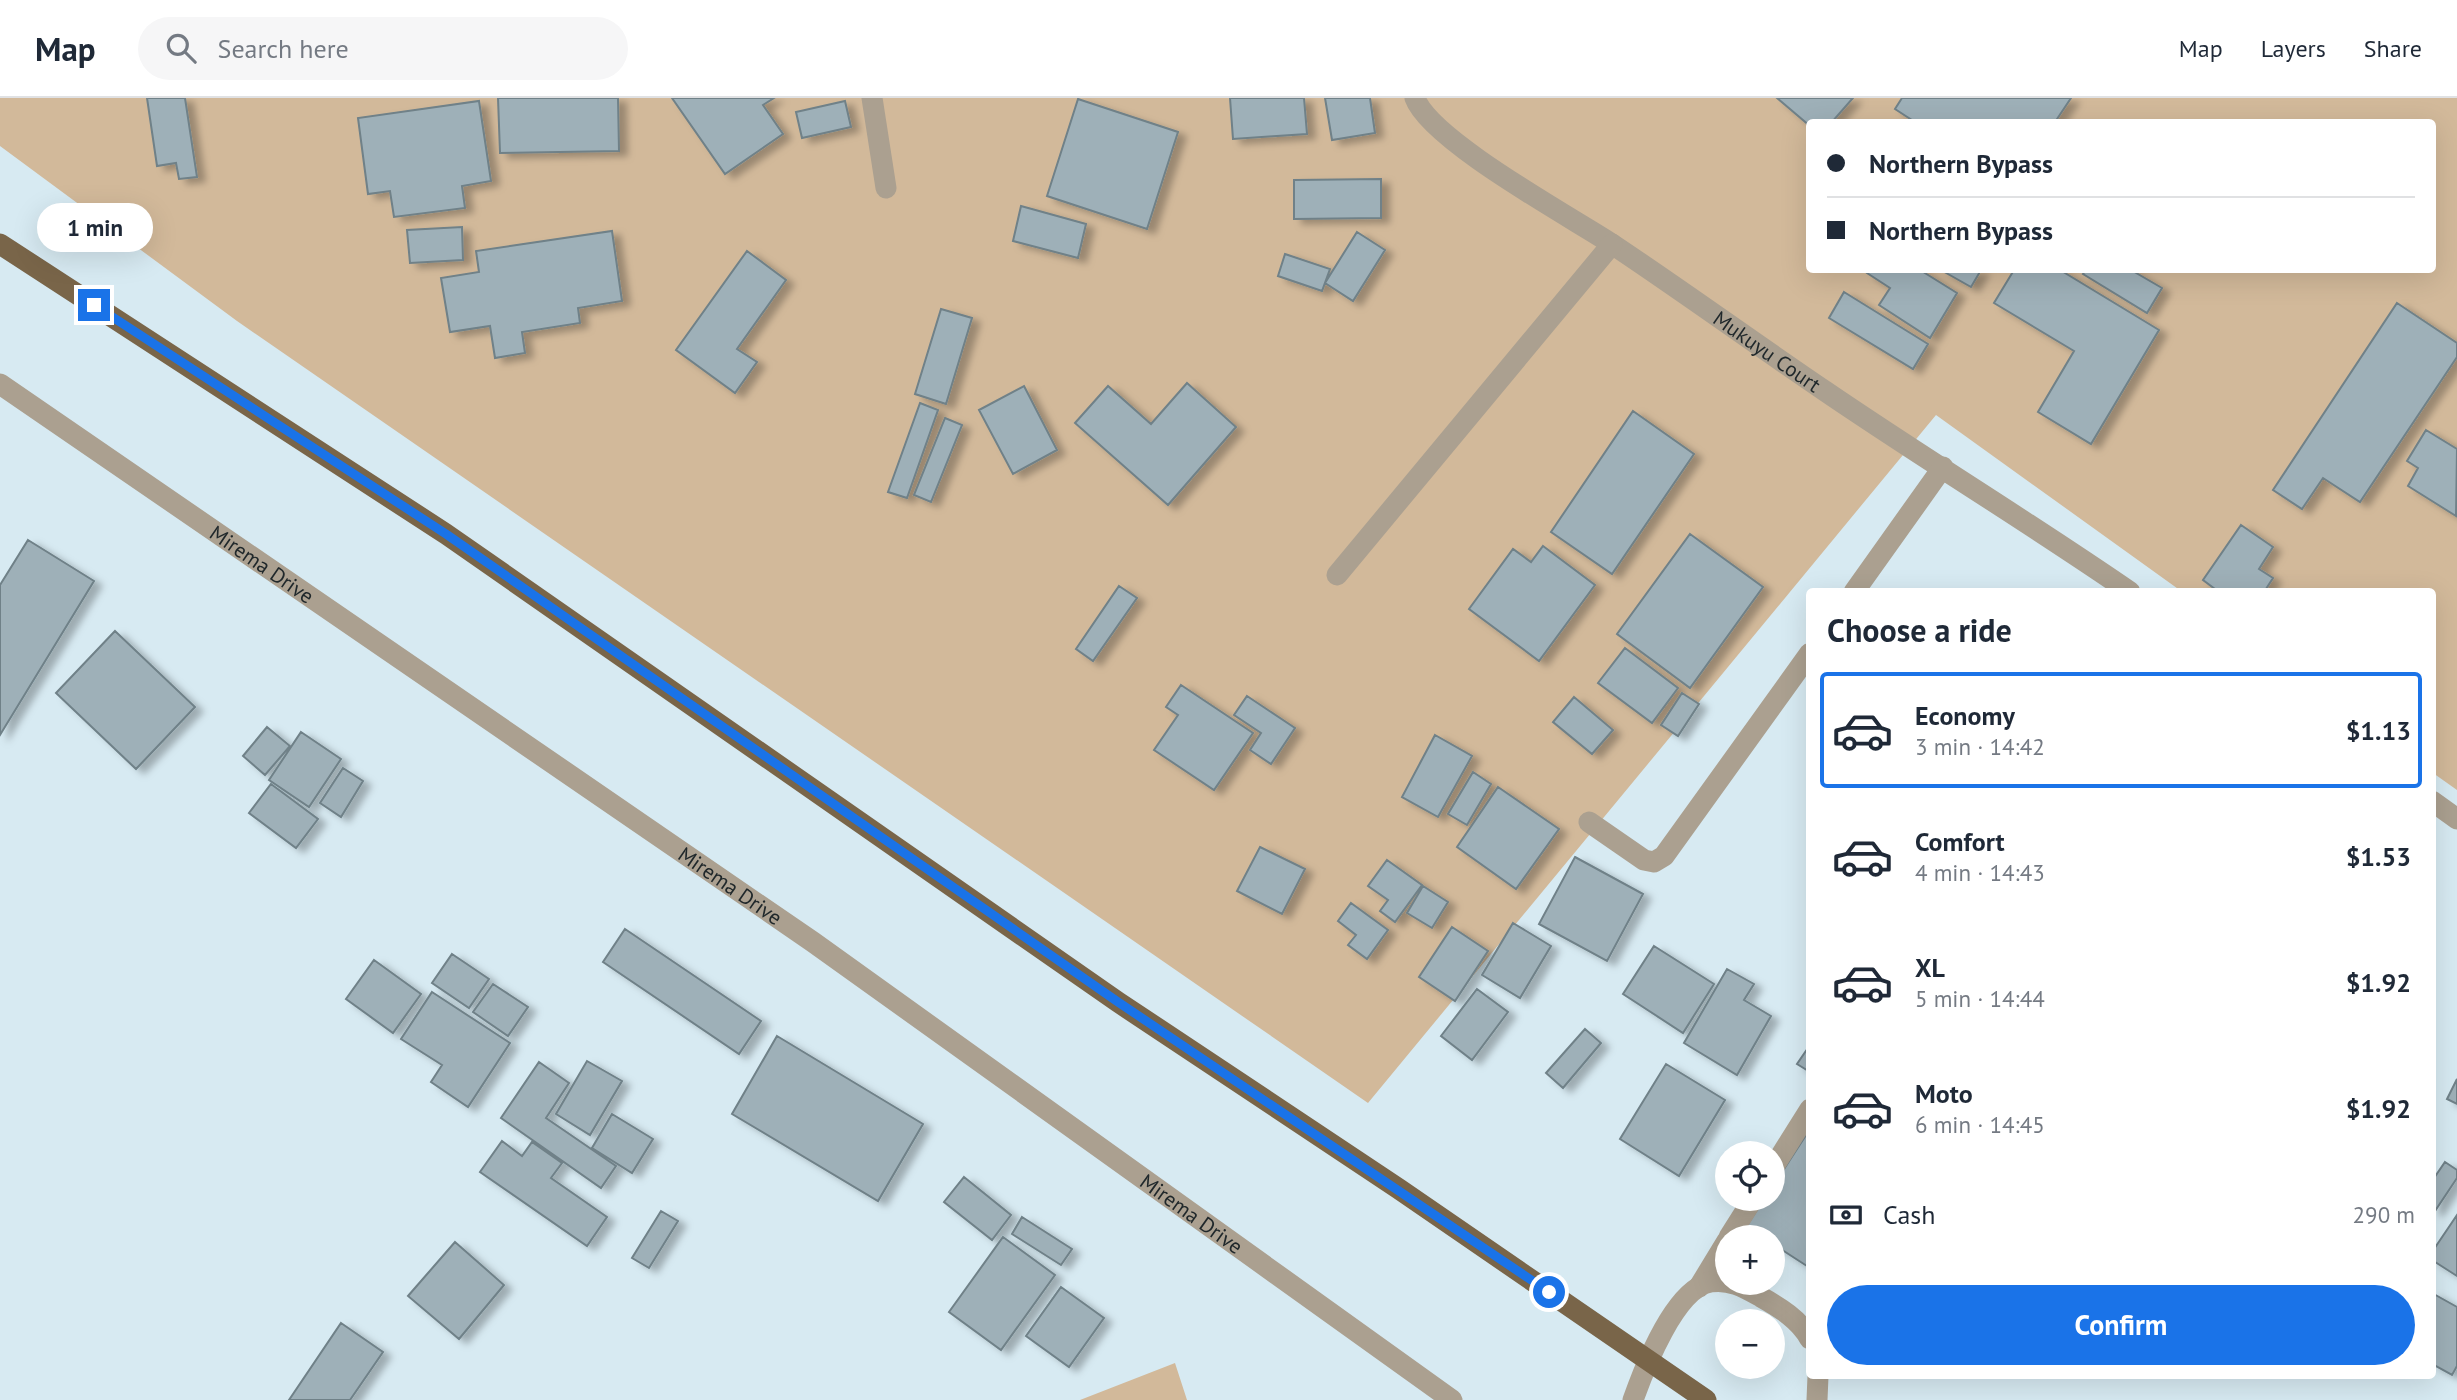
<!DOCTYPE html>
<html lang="en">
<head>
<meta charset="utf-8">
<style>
	:root { --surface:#fff; --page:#f6f6f7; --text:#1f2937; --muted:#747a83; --line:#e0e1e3; --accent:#1a73e8 }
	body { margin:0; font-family:"PT Sans",sans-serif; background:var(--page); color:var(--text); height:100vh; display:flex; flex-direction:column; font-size:26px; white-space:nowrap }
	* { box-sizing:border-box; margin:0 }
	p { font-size:23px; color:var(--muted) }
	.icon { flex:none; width:38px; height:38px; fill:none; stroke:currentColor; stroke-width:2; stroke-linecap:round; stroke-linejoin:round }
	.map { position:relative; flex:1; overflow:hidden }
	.drawer { position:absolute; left:1806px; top:490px; width:630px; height:791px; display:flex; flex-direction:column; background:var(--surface); border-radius:7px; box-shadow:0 7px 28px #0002 }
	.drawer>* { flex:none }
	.top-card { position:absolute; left:1806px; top:21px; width:630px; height:154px; border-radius:7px; box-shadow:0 7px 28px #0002; display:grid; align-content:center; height:154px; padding:0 21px; background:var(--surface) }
	.tools { position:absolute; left:1715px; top:1043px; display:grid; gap:14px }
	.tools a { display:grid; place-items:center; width:70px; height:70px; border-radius:50%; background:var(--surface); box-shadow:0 7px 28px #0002; font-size:35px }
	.end { position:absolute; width:32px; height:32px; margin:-16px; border:9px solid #1a73e8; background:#fff; box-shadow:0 0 0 4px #fff }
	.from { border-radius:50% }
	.bubble { position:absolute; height:49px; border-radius:24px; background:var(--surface); box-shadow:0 7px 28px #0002; font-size:23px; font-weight:800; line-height:49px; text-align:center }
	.top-card b { display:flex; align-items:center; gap:24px; height:66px; font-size:26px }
	.top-card b+b { border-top:2px solid var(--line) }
	.top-card i { width:18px; height:18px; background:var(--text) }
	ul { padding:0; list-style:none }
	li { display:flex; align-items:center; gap:21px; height:116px; margin:0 14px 10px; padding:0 7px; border:4px solid transparent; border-radius:7px }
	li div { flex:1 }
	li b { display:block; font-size:26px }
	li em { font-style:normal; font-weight:800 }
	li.on { border-color:var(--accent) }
	li>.icon { width:63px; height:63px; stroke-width:1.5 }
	h2 { padding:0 21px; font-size:32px; line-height:84px }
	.pay { display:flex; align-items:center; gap:18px; height:77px; padding:0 21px; font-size:26px }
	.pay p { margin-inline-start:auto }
	.action { display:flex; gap:14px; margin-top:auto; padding:14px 21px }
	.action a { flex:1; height:80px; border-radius:42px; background:var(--accent); color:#fff; font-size:28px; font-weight:800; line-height:80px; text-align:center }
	header { display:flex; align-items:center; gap:42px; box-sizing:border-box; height:98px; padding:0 35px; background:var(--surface); border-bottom:2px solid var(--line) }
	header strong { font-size:33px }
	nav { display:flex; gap:38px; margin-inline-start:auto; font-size:24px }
	.search { width:490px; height:63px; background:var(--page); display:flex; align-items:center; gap:18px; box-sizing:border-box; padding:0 24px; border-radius:38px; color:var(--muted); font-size:26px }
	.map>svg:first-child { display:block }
</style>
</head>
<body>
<header>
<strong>Map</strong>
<div class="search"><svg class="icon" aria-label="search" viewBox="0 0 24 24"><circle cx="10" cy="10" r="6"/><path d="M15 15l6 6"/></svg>Search here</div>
<nav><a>Map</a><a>Layers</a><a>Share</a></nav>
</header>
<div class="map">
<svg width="2457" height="1302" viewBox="0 0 2457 1302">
	<defs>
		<filter id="shadow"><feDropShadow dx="8" dy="4.5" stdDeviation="3.5" flood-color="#0004"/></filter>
	</defs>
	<rect width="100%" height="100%" fill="#d7eaf2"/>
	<path fill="#d2b99a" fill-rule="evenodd" d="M0,0h2457v692l-24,-17 -1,-181 -251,-1 -245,-176 -568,688 -1131,-782 -237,-175zM1810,24h622v148h-622z
		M1175,1265l12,37h-107z"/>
	<path fill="#9eb0b8" stroke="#6f8188" stroke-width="2" filter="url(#shadow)" d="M147,0h38l12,79 -18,2 -3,-16 -19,3z
		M498,0h120l1,53 -119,2z
		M672,0h102l-11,7 20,29 -58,40z
		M1230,0h74l3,36 -74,5z
		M1325,0h45l5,35 -43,7z
		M1777,0h76l-21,24h-22v4z
		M1902,0h169l-16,24h-140l-20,-13z
		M1078,1l100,33 -31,97 -100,-33z
		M479,3l12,80 -29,5 3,22 -71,9 -4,-26 -22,3 -10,-76z
		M845,3l6,26 -49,11 -6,-26z
		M1381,81v39l-87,1v-39z
		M1021,108l65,18 -8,34 -65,-17z
		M462,129l1,33 -53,3 -3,-33z
		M612,133l10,70 -44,7 2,15 -58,9 3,21 -30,5 -5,-32 -40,6 -9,-54 38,-6 -3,-21z
		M1357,134l28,18 -32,51 -28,-18z
		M747,153l39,29 -49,69 20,13 -22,31 -59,-43z
		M1285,156l45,15 -8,22 -44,-15z
		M1869,172h51l37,23 -27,45 -51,-33 11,-17 -23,-15z
		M1941,172h40l-10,17z
		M2014,172h46l99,60 -68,114 -53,-32 36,-61 -80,-48z
		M2086,172h45l31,18 -15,25 -64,-39z
		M1844,194l84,52 -15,25 -84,-51z
		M2397,205l60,40v14l-97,145 -37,-24 -21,31 -29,-19z
		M941,211l31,9 -26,86 -31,-10z
		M1187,285l49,44 -68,78 -93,-82 33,-37 43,38z
		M1024,288l33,64 -44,24 -34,-64z
		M920,305l18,7 -31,88 -19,-6z
		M1633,313l61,43 -82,120 -61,-42z
		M945,320l17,7 -31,77 -17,-7z
		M2426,332l31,19 -1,67 -48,-30 10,-18 -11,-7z
		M2241,427l32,22 -14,22 14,9 -9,14h-45l-16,-12z
		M1690,436l73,53 -73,101 -73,-54z
		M28,442l66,41 -94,154v-150z
		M1543,448l52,39 -56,76 -70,-52 44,-60 18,13z
		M1119,488l18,12 -44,63 -17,-12z
		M115,533l80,76 -59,62 -80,-76z
		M1625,550l53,40 -26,35 -54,-40z
		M1181,587l72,48 -39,57 -60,-40 24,-35 -12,-8z
		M1682,595l17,11 -21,32 -17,-11z
		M1247,598l48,32 -24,36 -21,-14 11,-17 -27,-18z
		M1574,599l39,33 -21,24 -39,-32z
		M267,629l23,19 -25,29 -22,-19z
		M301,634l40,27 -32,48 -40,-27z
		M1435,637l37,21 -34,61 -36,-20z
		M343,670l20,13 -22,36 -21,-14z
		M1473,674l18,12 -24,41 -19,-11z
		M271,686l47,35 -22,29 -47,-35z
		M1498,689l61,42 -43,60 -59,-42z
		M1260,749l45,22 -23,45 -45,-23z
		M1575,759l68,37 -36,67 -68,-37z
		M1387,762l35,25 -27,37 -15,-11 8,-11 -20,-14z
		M1423,788l25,16 -16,26 -25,-15z
		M1351,805l37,27 -21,29 -19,-14 8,-10 -18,-14z
		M1513,825l38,23 -31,52 -38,-23z
		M1452,829l36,24 -33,50 -36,-24z
		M625,831l136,92 -22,33 -136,-92z
		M1654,848l60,38 -31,49 -60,-39z
		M452,856l37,25 -20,29 -37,-25z
		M374,862l47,34 -28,39 -47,-34z
		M1727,871l27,15 -10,16 27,16 -34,59 -53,-32z
		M493,886l35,23 -20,29 -35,-24z
		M1477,891l31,23 -36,48 -31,-24z
		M432,894l78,51 -42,64 -37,-25 11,-17 -41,-26z
		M1585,931l16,14 -38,45 -17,-15z
		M777,938l146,88 -45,77 -146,-87z
		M1810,947v27l-13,-8z
		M587,963l35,20 -32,54 -34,-21z
		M539,964l30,21 -23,35 70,48 -15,22 -100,-70z
		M1666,966l59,36 -46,76 -59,-37z
		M2457,981v25l-10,-5z
		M612,1016l41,25 -21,34 -40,-25z
		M1810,1031v139l-37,-24v-7h-11l-16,-10 18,-28h9v-13z
		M502,1043l20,15 10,-14 30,21 -11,15 56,39 -20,29 -107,-74z
		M2445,1064l12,8v8l-22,33 -3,-1v-29z
		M964,1079l47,38 -19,25 -48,-38z
		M661,1113l17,10 -29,47 -17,-10z
		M2457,1117v61l-25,-16v-8z
		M1022,1119l50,32 -11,16 -49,-31z
		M1003,1139l52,38 -54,75 -52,-38z
		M455,1144l49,43 -45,54 -51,-43z
		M1061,1189l43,31 -35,49 -43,-31z
		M2432,1195l25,14v59l-5,9 -20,-11z
		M341,1225l42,29 -33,48h-61z"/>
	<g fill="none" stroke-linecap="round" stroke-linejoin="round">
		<g stroke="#aba090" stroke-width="21">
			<path d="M872,0l14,90"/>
			<path id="s1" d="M1415,0c15,42 154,118 197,146 72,48 142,99 213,147 101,69 205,132 305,201"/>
			<path id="s2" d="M0,286l813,558 639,458"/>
			<path d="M1337,477l275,-331"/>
			<path d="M1854,494l89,-125"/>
			<path d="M2432,703l25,18"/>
			<path d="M1589,724l55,38 10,2 10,-6 146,-203"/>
			<path d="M1773,1070l37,-59"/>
			<path d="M1729,1139l24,-38"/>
			<path d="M1699,1189l28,-46"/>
			<path d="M1633,1302c11,-31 42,-112 78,-118 19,-3 34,6 50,15 18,10 39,23 49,42"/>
			<path d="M1817,1302l1,-24"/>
		</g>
		<path stroke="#796549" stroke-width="21" d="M0,146l446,290 672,468 281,187 307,211"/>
	</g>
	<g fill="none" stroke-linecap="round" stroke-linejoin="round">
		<path stroke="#1a73e8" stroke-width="9" d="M94,207l352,229 672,468 431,290"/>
	</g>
	<g text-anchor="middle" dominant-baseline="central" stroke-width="6" stroke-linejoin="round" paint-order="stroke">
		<g font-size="21" fill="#20282b" stroke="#d7eaf2">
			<text stroke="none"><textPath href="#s1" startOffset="436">Mukuyu Court</textPath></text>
			<text stroke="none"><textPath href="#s2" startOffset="318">Mirema Drive</textPath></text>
			<text stroke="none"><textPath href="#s2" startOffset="886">Mirema Drive</textPath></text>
			<text stroke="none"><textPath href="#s2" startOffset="1452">Mirema Drive</textPath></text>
		</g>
	</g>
</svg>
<div class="tools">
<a><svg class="icon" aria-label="locate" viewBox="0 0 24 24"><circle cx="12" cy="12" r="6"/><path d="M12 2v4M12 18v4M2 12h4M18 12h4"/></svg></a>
<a>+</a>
<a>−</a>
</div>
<i class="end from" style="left:1549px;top:1194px"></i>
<i class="end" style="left:94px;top:207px"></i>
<div class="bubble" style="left:37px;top:105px;width:116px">1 min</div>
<div class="top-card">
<b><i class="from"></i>Northern Bypass</b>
<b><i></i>Northern Bypass</b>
</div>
<section class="drawer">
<h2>Choose a ride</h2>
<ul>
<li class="on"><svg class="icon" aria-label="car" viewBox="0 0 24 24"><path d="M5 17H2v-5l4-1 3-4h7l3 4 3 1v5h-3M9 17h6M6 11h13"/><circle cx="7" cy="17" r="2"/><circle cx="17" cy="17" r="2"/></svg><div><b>Economy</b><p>3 min · 14:42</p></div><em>$1.13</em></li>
<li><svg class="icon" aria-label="car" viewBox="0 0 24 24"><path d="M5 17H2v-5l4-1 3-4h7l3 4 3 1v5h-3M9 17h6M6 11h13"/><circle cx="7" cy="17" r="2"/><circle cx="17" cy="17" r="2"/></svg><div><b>Comfort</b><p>4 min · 14:43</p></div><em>$1.53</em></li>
<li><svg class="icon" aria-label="car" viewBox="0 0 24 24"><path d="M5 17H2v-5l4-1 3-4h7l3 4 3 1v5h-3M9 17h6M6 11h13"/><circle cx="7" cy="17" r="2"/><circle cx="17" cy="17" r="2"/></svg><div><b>XL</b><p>5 min · 14:44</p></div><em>$1.92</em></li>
<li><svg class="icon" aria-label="car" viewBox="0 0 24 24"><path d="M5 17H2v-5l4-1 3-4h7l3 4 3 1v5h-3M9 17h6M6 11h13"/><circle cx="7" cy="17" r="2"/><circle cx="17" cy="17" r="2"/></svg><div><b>Moto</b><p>6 min · 14:45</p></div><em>$1.92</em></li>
</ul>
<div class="pay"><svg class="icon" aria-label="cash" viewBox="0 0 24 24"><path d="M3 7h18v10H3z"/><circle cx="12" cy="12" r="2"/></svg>Cash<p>290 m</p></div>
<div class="action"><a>Confirm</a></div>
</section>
</div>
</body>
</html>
